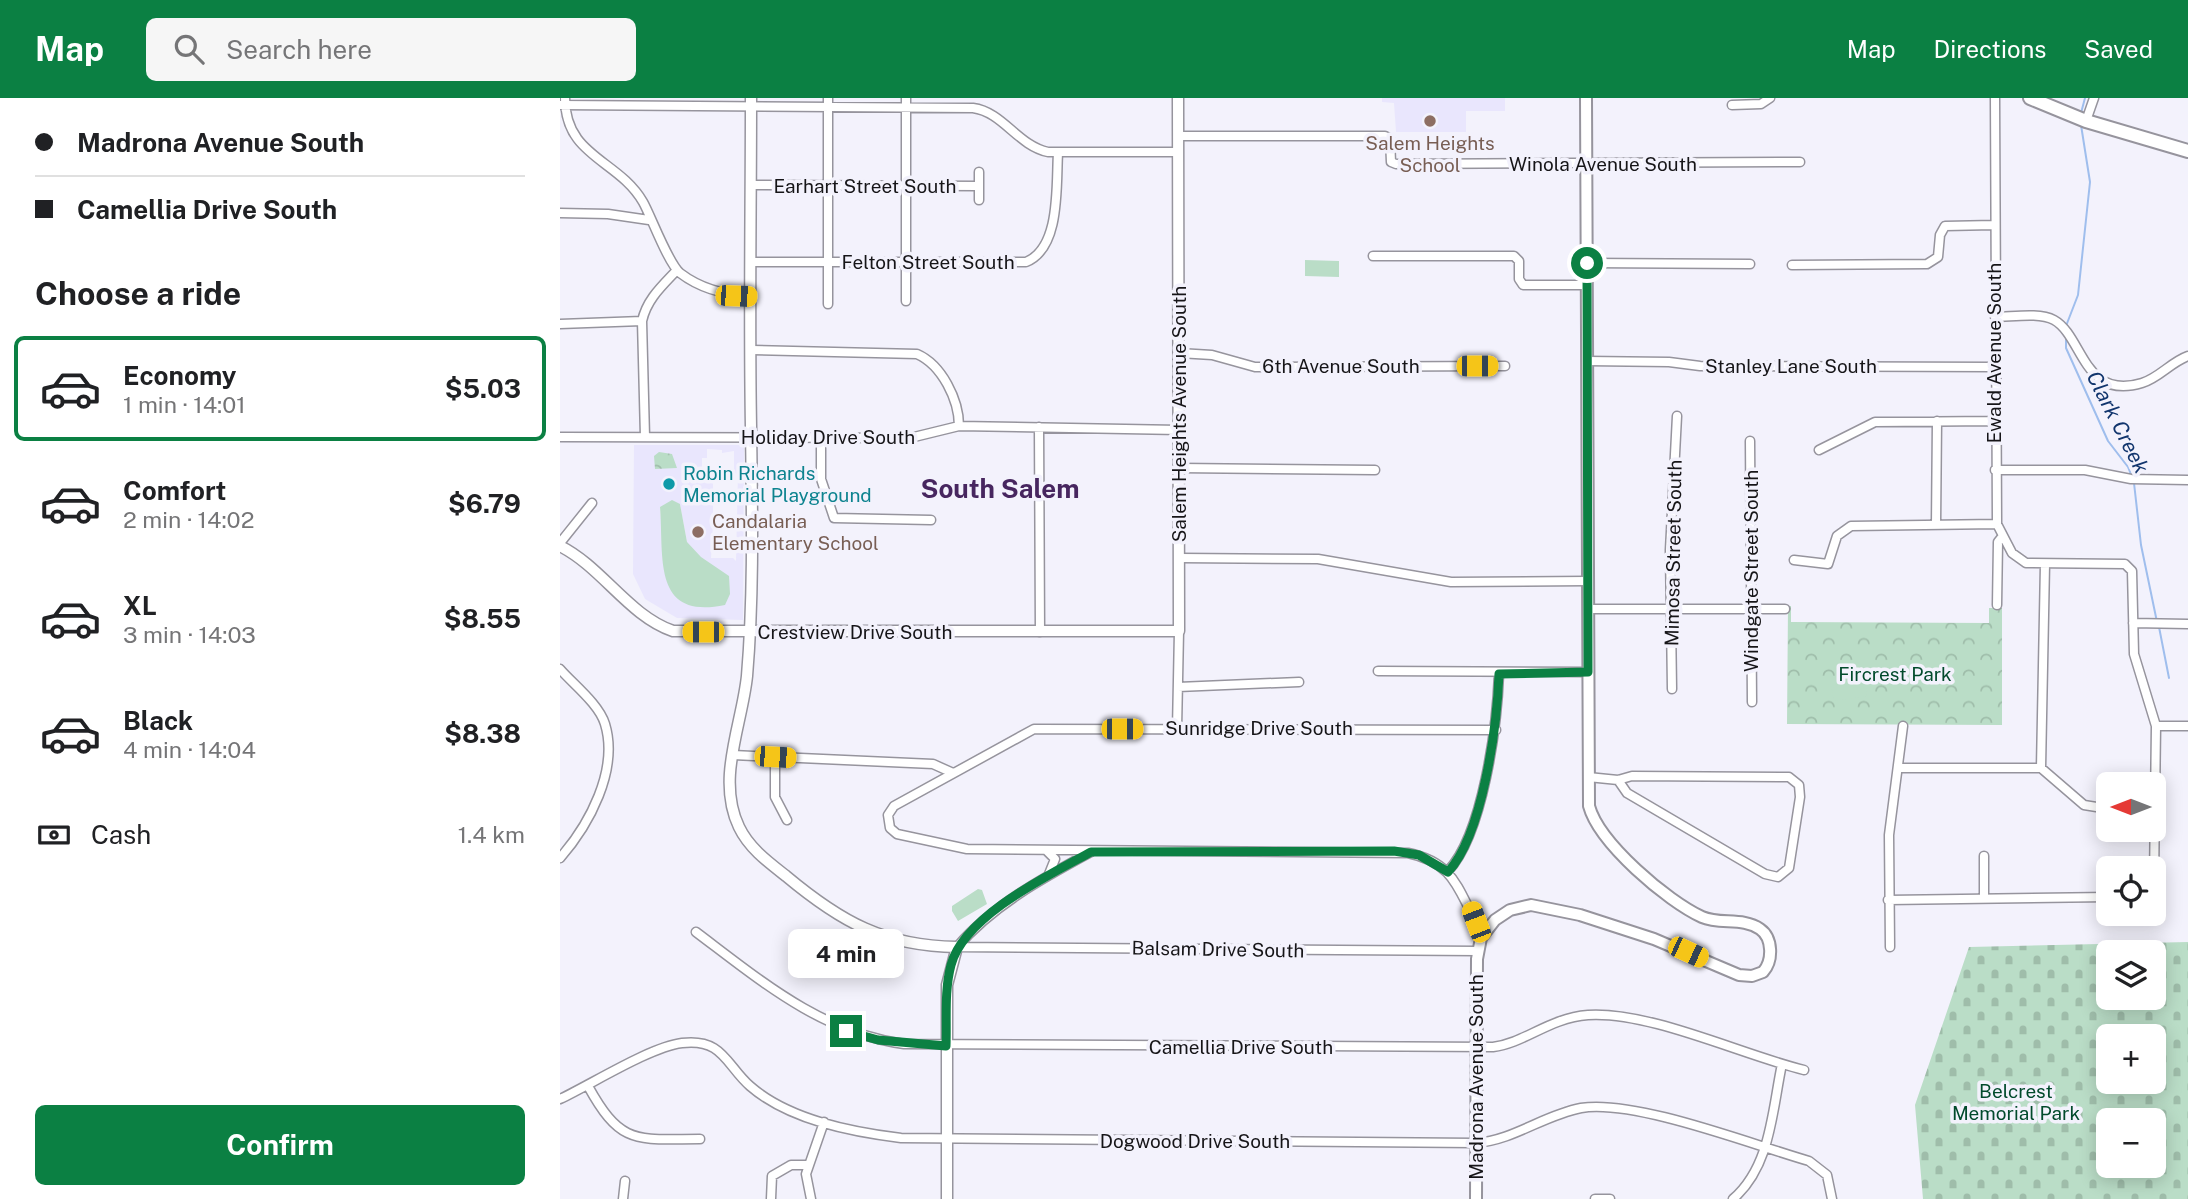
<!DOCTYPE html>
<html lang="en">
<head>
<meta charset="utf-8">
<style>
	:root { --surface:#fff; --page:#f6f6f6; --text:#202124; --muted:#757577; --line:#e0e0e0; --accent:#0b8043 }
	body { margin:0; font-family:"Public Sans",sans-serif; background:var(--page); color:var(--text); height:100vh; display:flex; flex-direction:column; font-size:26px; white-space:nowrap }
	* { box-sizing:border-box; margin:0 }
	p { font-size:23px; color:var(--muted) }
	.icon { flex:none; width:38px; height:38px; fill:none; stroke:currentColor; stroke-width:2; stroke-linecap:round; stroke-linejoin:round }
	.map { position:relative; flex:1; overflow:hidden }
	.panel { display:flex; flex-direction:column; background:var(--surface); width:560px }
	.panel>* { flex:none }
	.guide { display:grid; align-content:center; height:154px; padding:0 35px; background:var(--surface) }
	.needle { width:46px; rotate:270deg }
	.fabs { position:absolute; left:1536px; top:674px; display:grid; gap:14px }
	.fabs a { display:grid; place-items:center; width:70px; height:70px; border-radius:10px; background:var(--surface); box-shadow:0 4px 18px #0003; font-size:35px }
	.end { position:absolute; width:32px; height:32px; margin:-16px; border:9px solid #0b8043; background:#fff; box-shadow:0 0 0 4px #fff }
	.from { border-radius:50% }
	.bubble { position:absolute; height:49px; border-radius:10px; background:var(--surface); box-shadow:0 4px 18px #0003; font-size:23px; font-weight:700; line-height:49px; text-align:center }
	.car { position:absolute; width:21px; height:42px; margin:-21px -10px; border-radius:9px; box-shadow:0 0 5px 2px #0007; background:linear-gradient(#f5c518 24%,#345 0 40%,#f5c518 0 76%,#345 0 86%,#f5c518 0) }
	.guide b { display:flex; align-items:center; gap:24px; height:66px; font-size:26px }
	.guide b+b { border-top:2px solid var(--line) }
	.guide i { width:18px; height:18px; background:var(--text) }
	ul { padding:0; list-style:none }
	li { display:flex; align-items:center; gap:21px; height:105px; margin:0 14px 10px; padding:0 21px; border:4px solid transparent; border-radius:10px }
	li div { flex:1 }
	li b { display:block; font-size:26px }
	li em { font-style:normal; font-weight:700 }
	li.selected { border-color:var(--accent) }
	li>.icon { width:63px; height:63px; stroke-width:1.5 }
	h2 { padding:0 35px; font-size:32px; line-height:84px }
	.pay { display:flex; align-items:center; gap:18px; height:77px; padding:0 35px; font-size:26px }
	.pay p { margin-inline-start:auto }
	.primary-button { display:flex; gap:14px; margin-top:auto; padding:14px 35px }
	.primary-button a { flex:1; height:80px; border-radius:10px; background:var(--accent); color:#fff; font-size:28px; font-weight:700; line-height:80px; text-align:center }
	header { display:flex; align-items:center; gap:42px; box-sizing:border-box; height:98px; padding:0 35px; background:var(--accent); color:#fff }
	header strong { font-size:33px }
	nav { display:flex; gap:38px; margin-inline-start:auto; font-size:24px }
	.search { width:490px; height:63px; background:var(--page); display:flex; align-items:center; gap:18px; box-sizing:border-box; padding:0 24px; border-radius:10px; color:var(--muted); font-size:26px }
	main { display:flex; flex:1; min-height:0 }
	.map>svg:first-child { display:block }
</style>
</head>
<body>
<header>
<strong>Map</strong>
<div class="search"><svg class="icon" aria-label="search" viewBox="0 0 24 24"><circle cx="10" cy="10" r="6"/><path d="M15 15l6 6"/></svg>Search here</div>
<nav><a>Map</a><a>Directions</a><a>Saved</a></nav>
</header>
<main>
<section class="panel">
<div class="guide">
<b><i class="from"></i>Madrona Avenue South</b>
<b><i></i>Camellia Drive South</b>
</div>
<h2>Choose a ride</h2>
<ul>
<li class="selected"><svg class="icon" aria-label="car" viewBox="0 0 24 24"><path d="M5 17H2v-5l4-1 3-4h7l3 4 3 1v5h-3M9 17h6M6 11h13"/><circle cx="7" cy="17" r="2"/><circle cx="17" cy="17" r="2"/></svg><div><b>Economy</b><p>1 min · 14:01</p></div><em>$5.03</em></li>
<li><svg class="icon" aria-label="car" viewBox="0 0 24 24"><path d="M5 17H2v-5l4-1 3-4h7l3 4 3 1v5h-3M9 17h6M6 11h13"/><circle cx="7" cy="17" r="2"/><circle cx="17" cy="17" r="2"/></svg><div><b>Comfort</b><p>2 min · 14:02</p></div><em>$6.79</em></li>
<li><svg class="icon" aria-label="car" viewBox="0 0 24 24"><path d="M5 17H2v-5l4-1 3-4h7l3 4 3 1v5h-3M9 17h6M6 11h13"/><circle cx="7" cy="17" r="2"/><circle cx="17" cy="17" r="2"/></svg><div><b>XL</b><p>3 min · 14:03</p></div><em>$8.55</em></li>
<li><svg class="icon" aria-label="car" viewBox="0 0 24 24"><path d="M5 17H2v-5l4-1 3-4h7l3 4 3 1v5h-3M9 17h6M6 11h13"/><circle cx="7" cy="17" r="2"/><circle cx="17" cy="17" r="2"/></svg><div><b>Black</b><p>4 min · 14:04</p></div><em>$8.38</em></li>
</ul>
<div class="pay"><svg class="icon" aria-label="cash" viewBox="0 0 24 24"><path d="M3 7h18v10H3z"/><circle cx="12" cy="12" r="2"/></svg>Cash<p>1.4 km</p></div>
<div class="primary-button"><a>Confirm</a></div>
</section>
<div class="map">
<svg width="1628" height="1101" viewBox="0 0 1628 1101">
	<defs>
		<pattern id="cemetery-stones" width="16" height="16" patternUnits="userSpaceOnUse" patternTransform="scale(1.75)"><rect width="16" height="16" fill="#baddc7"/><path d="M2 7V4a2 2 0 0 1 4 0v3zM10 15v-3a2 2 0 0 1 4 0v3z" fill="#9fbdaa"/></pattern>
		<pattern id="park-crowns" width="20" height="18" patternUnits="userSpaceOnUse" patternTransform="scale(1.75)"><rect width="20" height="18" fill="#baddc7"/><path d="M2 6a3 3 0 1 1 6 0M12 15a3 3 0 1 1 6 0" fill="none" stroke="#9fbdaa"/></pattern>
	</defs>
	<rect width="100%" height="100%" fill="#f3f2fc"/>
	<path fill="#e9e6fd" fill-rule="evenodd" d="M822,0h123v13h-39v21h-70l-2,-29 -12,-1z
		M74,347h110l-1,175 -66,-2 -32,-19 -12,-25zM147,351l15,1v3l12,-2v22l4,1 -2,87 -3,-3h-22l2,-34 4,-1v-5h-4v-44l4,-1v-6l-7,6h-8v-15h5zM120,406l7,38 -23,9 -4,-43z"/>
	<path fill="url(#cemetery-stones)" fill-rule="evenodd" d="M1628,844v257h-265l-8,-94 54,-158zM1549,854h45v46h-45zM1549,938h45v46h-45zM1549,1022h45v46h-45z"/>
	<path fill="url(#park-crowns)" d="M99,354l13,2 5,14 -22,1 -1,-13z
		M1228,508h3v16l198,1v-15h13v117l-215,-1z"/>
	<path fill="#baddc7" d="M745,162l34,1v16l-34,-1z
		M112,402l8,4 7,38 14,15 28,19 1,18 -5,11c-73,15 -61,-47 -65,-98z
		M1305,583l2,15 -33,5 -3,-16z
		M418,791l4,1 5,14 -29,17 -6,-10v-5z"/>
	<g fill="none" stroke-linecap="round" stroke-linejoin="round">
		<path stroke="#9fbeed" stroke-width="2" d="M1521,15l4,-15
			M1506,228l12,-31 12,-113 -9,-57
			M1506,241v9l42,93 20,26 4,10
			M1574,385l7,62 16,77
			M1599,529l10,51"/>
		<g stroke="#96949d" stroke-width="11">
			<path id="minor" d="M5,0c0,59 53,61 78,104 8,14 25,61 37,71 21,16 45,22 70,23
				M268,0v206
				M1435,0l2,426 15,29 14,10 99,1 7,7 2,83 22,72 -2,155
				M0,7l413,3c30,4 44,37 75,44h130
				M1172,7l29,-1 9,-6
				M1526,23l8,-23
				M618,38h207l5,3 1,23 5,2 404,-2
				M191,87l228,1v-14
				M419,102v-14
				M0,115l48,1 41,6
				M813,158h141l5,5v18l4,6h64
				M191,164h275c35,-14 30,-77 32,-109
				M1027,165l163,1
				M1232,167l135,-1 11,-7 2,-22 5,-9 49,-1
				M346,203v-203
				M1435,219c17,0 44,-5 59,3 29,16 29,81 88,63 17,-5 29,-21 46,-27
				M0,226l82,-3
				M191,252l166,4c25,11 42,46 42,72
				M619,255l33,2 43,12 250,-1
				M1027,263l82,1 31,4 295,1
				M479,329l1,205
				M0,339l350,1 49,-12 220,4
				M85,339l-3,-116c5,-22 20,-35 35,-51
				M261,340v41l13,39 97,2
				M1190,343l2,261
				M1259,352l56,-28 120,-1
				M619,370l196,2
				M1435,372h90l46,9 57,1
				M1376,427l1,-104
				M0,445l32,-40
				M620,460l138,1 133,23 137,-1
				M1234,462l34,4 9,-28 14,-10 146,-2
				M1437,507l1,-63 4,-5
				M1028,511h197
				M1573,525l55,1
				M0,571c13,15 39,35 45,55 14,46 -16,101 -45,134
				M818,573l210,1
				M618,589l121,-5
				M1112,591l-2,-139 7,-134
				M1596,628h32
				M617,631l2,-98
				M173,657l200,9 20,9
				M215,659v40l12,23
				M1339,670h142l43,37 25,4
				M1481,670l4,-204
				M1028,679l30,3 14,-4 157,1 10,8 1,12 -11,71 -11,9 -13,-3 -138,-81 -9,-13
				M487,753l8,8 -6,15
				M1424,758v42
				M888,773c35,-37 49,-145 51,-197
				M1328,802l221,-3
				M136,834c65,49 126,101 208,112l589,3c32,-4 56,-29 95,-32 62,-4 154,40 216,55
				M924,836c-26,-36 -23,-70 -76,-81l-441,-4 -70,-15 -7,-6 -2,-13 6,-9 140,-77 462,1
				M397,849l521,4
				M397,849c36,-42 86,-69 134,-95
				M1330,849l-1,-112 14,-109
				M28,988c33,60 48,53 112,53
				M0,1001c32,-15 90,-52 122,-56 41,-5 44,22 68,43 39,34 102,46 151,52l575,5c38,-3 68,-28 105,-35 54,-9 172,37 228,53l18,14 5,24
				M63,1101l2,-18
				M211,1101l1,-23 19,-11h17
				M251,1101l-5,-25 18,-52
				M1035,1101h15
				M1173,1101c38,-33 39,-88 49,-135"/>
		</g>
		<g stroke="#96949d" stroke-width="13">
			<path id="tertiary" d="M191,0c0,110 -2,219 0,329 1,83 3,166 -4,249 -5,49 -31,103 -8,151 10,21 29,35 47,49 55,46 98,70 171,71l-10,38v214
				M0,448c42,21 69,70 113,85h506l-1,-533"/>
		</g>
		<g stroke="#96949d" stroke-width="14">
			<path id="secondary" d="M916,1101l1,-240 4,-21 14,-18 15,-10 21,-5 49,10 74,24 85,36 13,1 11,-4c10,-11 10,-34 -3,-43 -17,-12 -40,-4 -58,-12 -35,-16 -103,-74 -113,-111l-3,-708"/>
		</g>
		<g stroke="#96949d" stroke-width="16">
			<path id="primary" d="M1470,0l56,23 102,30"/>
		</g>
		<use href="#minor" stroke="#fff" stroke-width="8"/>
		<use href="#tertiary" stroke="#fff" stroke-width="10"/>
		<use href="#secondary" stroke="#fff" stroke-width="10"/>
		<use href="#primary" stroke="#fff" stroke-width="12"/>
	</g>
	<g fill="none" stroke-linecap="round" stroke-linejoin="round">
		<path stroke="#0b8043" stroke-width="9" d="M286,933l32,9 68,6c1,-26 -2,-55 5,-81 13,-49 98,-90 140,-113l303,-1 25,4 29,17c35,-38 49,-146 51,-198l89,-2 -1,-409"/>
	</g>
	<g fill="#8d6e63" stroke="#f3f2fc" stroke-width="2.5">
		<circle cx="870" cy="23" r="7"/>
		<circle cx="138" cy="434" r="7"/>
	</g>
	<circle fill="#0f9aa8" stroke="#f3f2fc" stroke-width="2.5" cx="109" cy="386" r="7"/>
	<g text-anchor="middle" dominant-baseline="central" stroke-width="7" stroke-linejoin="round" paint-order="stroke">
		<g font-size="19" fill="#785e54" stroke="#f3f2fc">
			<text x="870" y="45">Salem Heights<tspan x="870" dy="22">School</tspan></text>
			<text x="152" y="423" text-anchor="start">Candalaria<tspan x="152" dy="22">Elementary School</tspan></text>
		</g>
		<g font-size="19" fill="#161518" stroke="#f3f2fc">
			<text x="1043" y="66">Winola Avenue South</text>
			<text x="305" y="88">Earhart Street South</text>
			<text x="368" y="164">Felton Street South</text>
			<text transform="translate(1434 255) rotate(-90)">Ewald Avenue South</text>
			<text x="781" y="268">6th Avenue South</text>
			<text x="1231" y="268">Stanley Lane South</text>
			<text transform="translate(619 316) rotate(-90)">Salem Heights Avenue South</text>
			<text x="268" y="339">Holiday Drive South</text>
			<text transform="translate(1113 455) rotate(-89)">Mimosa Street South</text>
			<text transform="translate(1191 473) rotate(-90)">Windgate Street South</text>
			<text x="295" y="534">Crestview Drive South</text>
			<text x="699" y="630">Sunridge Drive South</text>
			<text transform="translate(658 851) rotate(1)">Balsam Drive South</text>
			<text x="681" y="949">Camellia Drive South</text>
			<text transform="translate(916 979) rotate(-90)">Madrona Avenue South</text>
			<text x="635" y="1043">Dogwood Drive South</text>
		</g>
		<g font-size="19" fill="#0d838f" stroke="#f3f2fc" text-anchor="start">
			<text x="123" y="375">Robin Richards<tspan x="123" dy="22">Memorial Playground</tspan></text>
		</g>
		<g font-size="19" fill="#024a2c" stroke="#f3f2fc">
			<text x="1335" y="576">Fircrest Park</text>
			<text x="1456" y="993">Belcrest<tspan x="1456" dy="22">Memorial Park</tspan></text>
		</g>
		<g font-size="21" font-style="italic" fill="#11356d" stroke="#f3f2fc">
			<text transform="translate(1558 324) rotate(63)">Clark Creek</text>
		</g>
		<g font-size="26" font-weight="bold" fill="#47265f" stroke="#f3f2fc">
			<text x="440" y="390">South Salem</text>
		</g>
	</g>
</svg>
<div class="fabs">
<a><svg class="needle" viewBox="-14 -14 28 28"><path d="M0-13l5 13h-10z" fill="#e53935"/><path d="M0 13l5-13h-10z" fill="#757577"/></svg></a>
<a><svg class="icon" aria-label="locate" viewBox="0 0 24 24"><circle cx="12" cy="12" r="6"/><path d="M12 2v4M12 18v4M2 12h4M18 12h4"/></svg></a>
<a><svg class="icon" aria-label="layers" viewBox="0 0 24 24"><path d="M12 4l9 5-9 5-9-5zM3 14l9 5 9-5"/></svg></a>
<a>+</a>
<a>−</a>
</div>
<i class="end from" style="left:1027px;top:165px"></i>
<i class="end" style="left:286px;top:933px"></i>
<div class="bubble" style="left:228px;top:831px;width:116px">4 min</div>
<i class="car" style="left:176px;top:198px;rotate:92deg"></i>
<i class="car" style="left:917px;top:268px;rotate:90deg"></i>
<i class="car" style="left:143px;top:534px;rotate:270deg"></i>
<i class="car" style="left:562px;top:631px;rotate:90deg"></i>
<i class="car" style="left:215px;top:659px;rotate:93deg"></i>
<i class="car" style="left:916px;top:824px;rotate:339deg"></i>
<i class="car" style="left:1128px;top:854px;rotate:115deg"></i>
</div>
</main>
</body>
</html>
